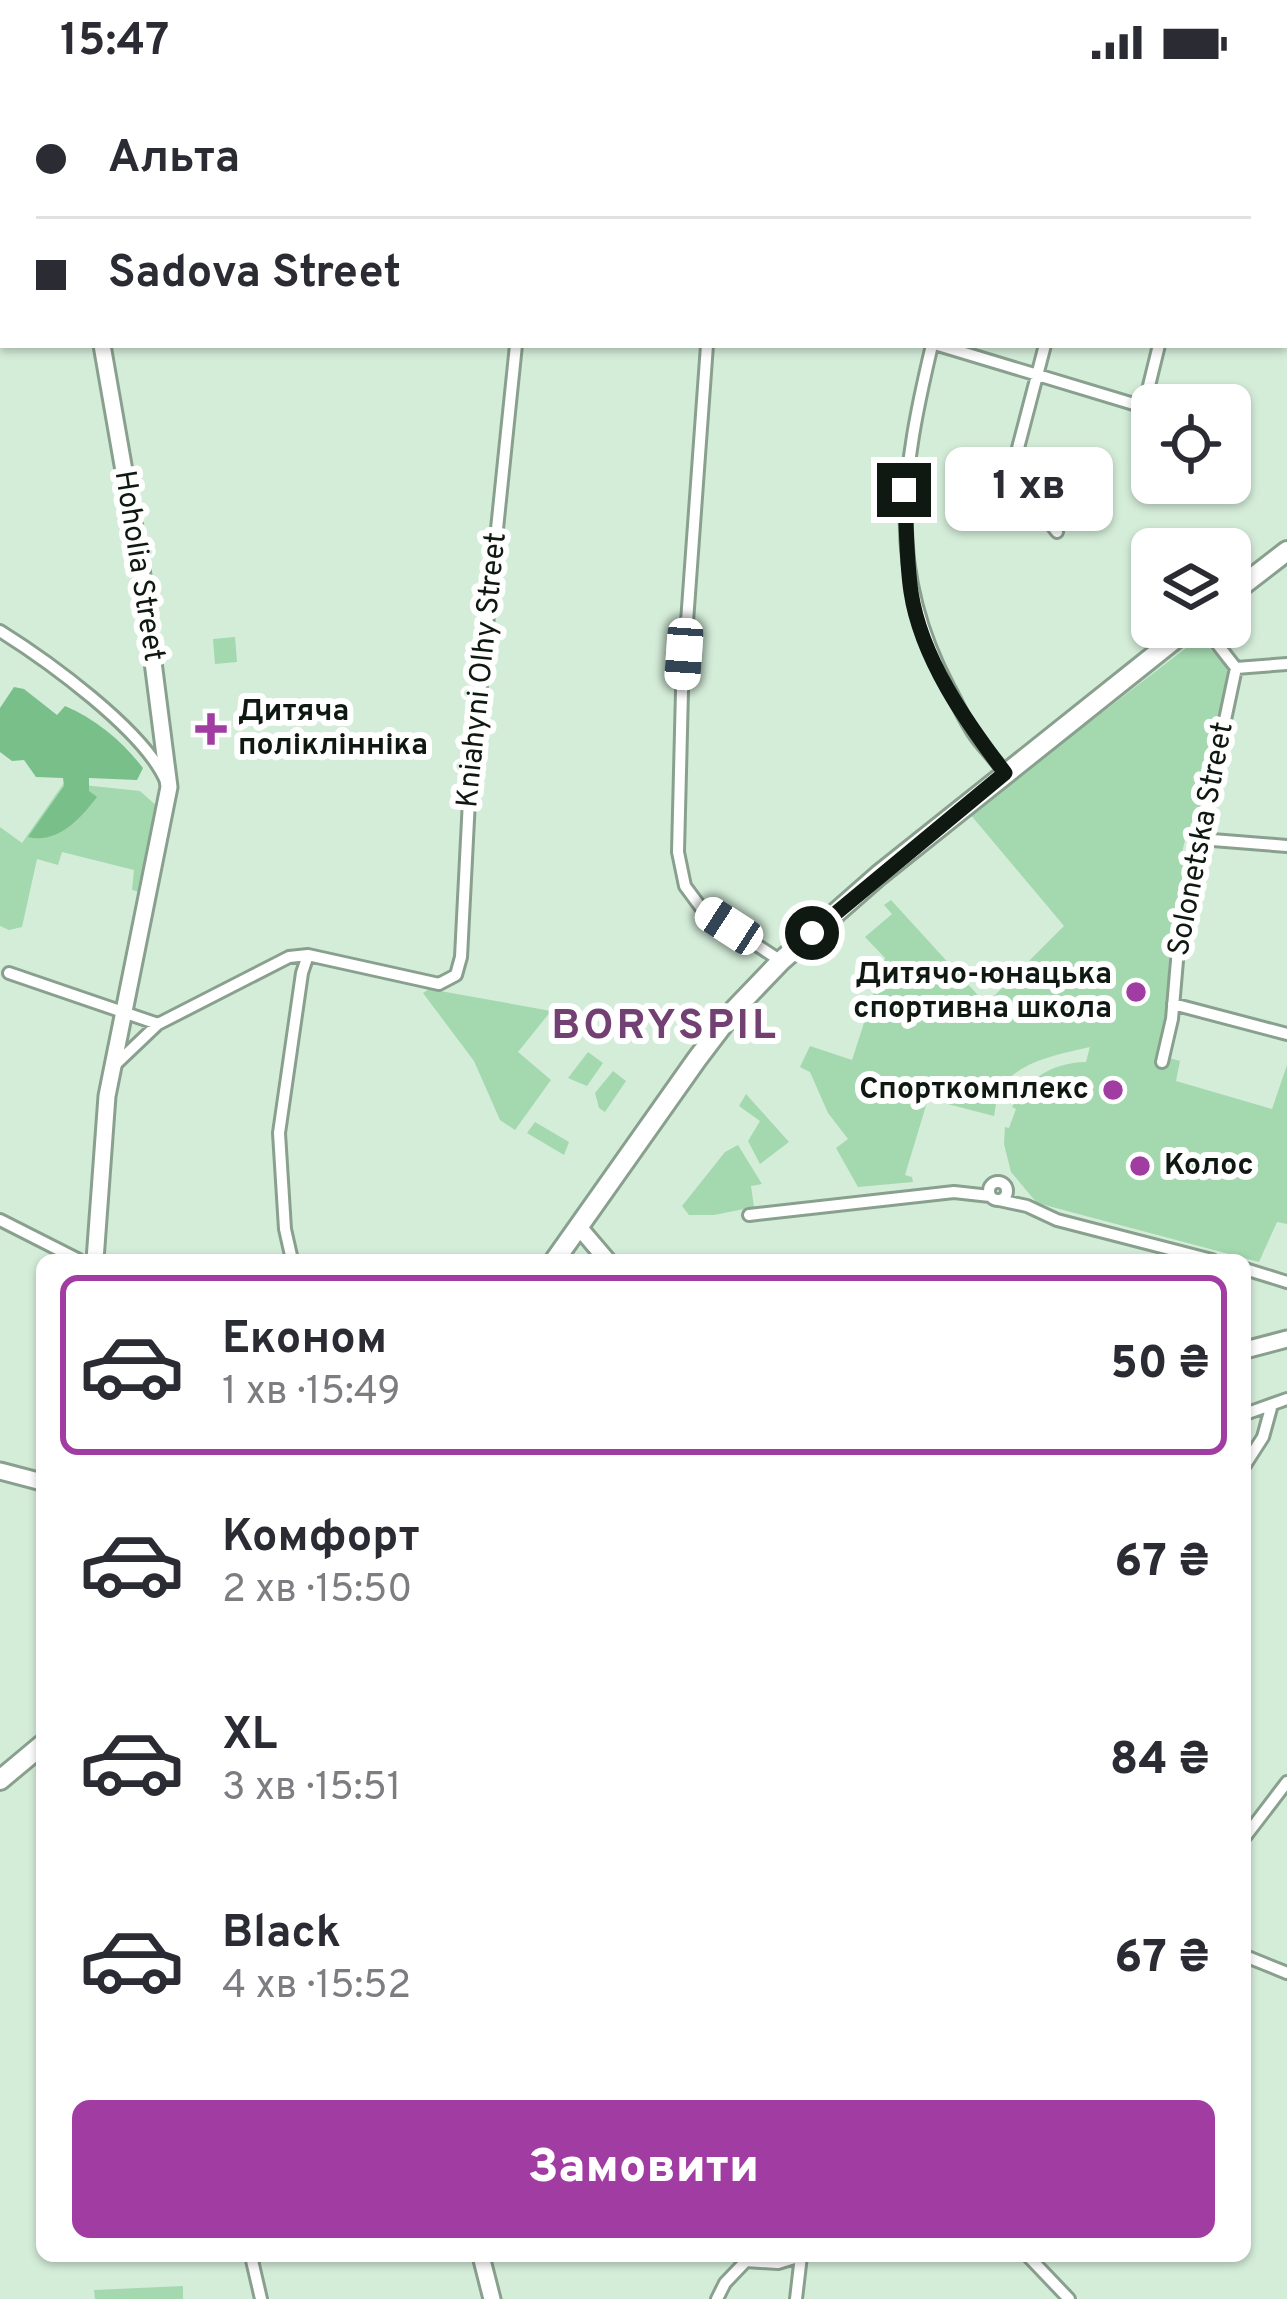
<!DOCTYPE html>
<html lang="uk">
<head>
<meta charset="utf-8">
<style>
	:root { --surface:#fff; --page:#f7f7f7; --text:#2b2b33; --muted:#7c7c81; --line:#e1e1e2; --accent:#a03ca2 }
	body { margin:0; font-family:Overpass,sans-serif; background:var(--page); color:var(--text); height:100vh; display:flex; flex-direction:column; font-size:45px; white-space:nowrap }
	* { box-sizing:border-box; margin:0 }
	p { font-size:39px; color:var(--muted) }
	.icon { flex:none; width:66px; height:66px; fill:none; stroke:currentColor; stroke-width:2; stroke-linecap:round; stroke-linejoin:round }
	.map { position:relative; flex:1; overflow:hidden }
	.side { position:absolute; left:36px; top:1170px; width:1215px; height:1008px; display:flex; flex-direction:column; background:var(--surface); border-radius:18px; box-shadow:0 3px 9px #0004 }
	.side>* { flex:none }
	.banner { position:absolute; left:0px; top:0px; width:1287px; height:264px; box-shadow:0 3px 9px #0004; display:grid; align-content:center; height:264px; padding:0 36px; background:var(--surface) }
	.buttons { position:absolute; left:1131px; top:300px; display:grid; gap:24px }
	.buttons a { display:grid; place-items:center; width:120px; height:120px; border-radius:18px; background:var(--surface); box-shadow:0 3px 9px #0004; font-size:60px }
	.end { position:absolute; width:54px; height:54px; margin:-27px; border:15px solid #0f1811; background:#fff; box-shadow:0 0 0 6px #fff }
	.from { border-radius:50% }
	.bubble { position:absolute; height:84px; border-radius:18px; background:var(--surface); box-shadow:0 3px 9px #0004; font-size:39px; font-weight:800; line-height:84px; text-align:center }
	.car { position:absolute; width:36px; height:72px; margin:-36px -18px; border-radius:15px; box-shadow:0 0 9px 3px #0007; background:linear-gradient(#fff 24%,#345 0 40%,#fff 0 76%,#345 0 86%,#fff 0) }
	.banner b { display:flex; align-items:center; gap:42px; height:114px; font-size:45px }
	.banner b+b { border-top:3px solid var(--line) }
	.banner i { width:30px; height:30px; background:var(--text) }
	ul { padding:21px 0 0; list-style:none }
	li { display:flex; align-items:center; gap:36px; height:180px; margin:0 24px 18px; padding:0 12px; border:6px solid transparent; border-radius:18px }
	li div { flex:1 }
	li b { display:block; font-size:45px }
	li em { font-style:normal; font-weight:800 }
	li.on { border-color:var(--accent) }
	li>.icon { width:108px; height:108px; stroke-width:1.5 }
	.cta { display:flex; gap:24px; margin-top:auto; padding:24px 36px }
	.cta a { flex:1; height:138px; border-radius:18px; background:var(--accent); color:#fff; font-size:48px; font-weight:800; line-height:138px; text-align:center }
	.status { display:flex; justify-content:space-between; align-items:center; height:84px; padding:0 60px; background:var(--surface); direction:ltr }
	.status svg { height:33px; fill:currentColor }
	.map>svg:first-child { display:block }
</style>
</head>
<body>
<div class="status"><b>15:47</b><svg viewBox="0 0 49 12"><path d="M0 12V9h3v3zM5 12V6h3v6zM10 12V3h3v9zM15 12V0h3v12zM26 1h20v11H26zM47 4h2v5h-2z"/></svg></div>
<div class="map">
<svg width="1287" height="2215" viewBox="0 0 1287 2215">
	<rect width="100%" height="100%" fill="#d4edd9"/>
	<path fill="#a4d8af" d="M235,553l2,25 -22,2 -2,-25z
		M1199,554l32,32 -37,168 -9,2 -4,17 5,3 -16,73 -3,72 -8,50 21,6 -4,20 96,28 15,-44v159l-10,-2 -18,40 -222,-59 -26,-31 -7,-28 1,-17 4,1 7,-19 -4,-2c17,-30 41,-44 74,-45l4,-15c-29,7 -70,13 -89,41 -5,6 -5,20 -7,28l-66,-17 -23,76 7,2 1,5 -55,5 -22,-39 12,-9 -20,-26 -18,-41 -10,-5 10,-21 42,14 33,-102 -20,-21 27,-23 -8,-9 7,-5 95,104 78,-78 -94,-112z
		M64,699l76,8 18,16 -17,85 -9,-2 2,-20 -72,-18 -4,13 -21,-6 -15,68 -13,3 -9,-4v-99l22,16z
		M429,905l122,22 -33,41 33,28 -36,50 -15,-10 -26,-59 -51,-68z
		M588,968l15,11 -16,23 -19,-8z
		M613,987l13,10 -21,31 -6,-4 -4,-15z
		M746,1010l43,48 -29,22 -12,-23 12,-20 -21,-15z
		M535,1038l34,20 -5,13 -37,-22z
		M738,1061l24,39 -11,2 3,21 -40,8h-25l-7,-9 43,-54z
		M183,2202v13h-88l-1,-9z"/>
	<path fill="#79bf8a" d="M14,603l10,2 33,26 8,-9c31,13 57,35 78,62l-6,12 -48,-2v13l8,6c-17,22 -39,47 -69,40l36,-51 -1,-8 -27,-1 -12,-17 -12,1 -12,-9v-44z"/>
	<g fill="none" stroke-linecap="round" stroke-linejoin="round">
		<g stroke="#89a08e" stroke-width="16">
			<path id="street" d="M610,0l40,3
				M1024,0l11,3
				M550,3v-3
				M729,3v-3
				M862,3l1,-3
				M994,3l1,-3
				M1284,77l3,1
				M0,110l3,1
				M707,261l-25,346 -4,161 7,34 17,23 79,52
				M932,261c-30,126 -46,224 17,343 9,16 16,34 27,49 9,12 20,23 29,36
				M938,261l199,60 8,-3 14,-57
				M1045,261l-38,145 21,4 29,38
				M0,547c48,30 142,98 165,148
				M1236,584l51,-4
				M1200,755l87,7
				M9,889l149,51
				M1173,920l114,30
				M1162,978l10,-43 7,-82 57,-269 -32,-41
				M116,980l42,-40 131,-67 19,-2 131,29 17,-9 5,-18 8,-157 47,-455
				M989 1107a9 9 0 1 1 18 0a9 9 0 1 1-18 0Z
				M999,1116l28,6 30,14 155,40
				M749,1131l205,-23 36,4
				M0,1136l79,40
				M292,1176l-7,-31 -6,-96 23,-160 6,-18
				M1245,1185l42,13
				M1245,1330l42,-15
				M1245,1381l18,-28 8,-29
				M1245,1753l42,-55
				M1245,1872l42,17
				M251,2172l10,43
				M1028,2172l41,43
				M717,2215l8,-16 21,-22 32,2 23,-7
				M796,2215l5,-43"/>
		</g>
		<g stroke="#89a08e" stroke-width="21">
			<path id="secondary" d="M99,0v3
				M578,1142l29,34
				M95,1176l12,-164 62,-309 -28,-219 -39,-223
				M1245,1266l42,-11
				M0,1387l42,11
				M481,2172l11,43"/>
		</g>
		<g stroke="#89a08e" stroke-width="24">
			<path id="highway" d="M1230,511l57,-44
				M555,1176l142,-201 38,-50 46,-48 98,-86 311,-248
				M0,1696l42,-35"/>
		</g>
		<use href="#street" stroke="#fff" stroke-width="10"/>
		<use href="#secondary" stroke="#fff" stroke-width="15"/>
		<use href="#highway" stroke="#fff" stroke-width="18"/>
	</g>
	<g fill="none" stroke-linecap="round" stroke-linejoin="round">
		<path stroke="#0f1811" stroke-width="15" d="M812,849l193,-160c-39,-51 -84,-115 -94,-181 -5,-33 -4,-69 -7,-102"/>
	</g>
	<g fill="#a03ca2" stroke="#fff" stroke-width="4.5">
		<path d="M205 627h12v12h12v12h-12v12h-12v-12h-12v-12h12z"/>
		<circle cx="1136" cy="908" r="12"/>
		<circle cx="1113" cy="1006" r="12"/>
		<circle cx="1140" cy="1082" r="12"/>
	</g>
	<g text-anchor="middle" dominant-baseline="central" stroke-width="12" stroke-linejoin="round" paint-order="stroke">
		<g font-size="30" fill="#0f1811" stroke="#fff">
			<text transform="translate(138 482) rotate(81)">Hoholia Street</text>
			<text transform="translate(483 586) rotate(-84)">Kniahyni Olhy Street</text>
			<text transform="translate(1202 755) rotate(-79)">Solonetska Street</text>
		</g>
		<g font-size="30" font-weight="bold" fill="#0f1811" stroke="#fff" text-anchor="start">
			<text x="238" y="628">Дитяча<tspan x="238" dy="34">поліклінніка</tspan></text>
			<text x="1112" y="891" text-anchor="end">Дитячо-юнацька<tspan x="1112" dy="34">спортивна школа</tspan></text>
			<text x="1089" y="1006" text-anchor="end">Спорткомплекс</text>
			<text x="1164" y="1082">Колос</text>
		</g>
		<g font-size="42" font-weight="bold" letter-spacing="3" fill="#724073" stroke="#fff">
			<text x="665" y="943">BORYSPIL</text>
		</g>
	</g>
</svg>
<div class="buttons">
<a><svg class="icon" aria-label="locate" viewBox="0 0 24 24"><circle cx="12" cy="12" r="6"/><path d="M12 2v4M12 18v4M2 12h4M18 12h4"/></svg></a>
<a><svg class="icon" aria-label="layers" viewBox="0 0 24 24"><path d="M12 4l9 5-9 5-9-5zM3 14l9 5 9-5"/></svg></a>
</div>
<i class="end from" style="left:812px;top:849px"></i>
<i class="end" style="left:904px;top:406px"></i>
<div class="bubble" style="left:945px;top:363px;width:168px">1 хв</div>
<i class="car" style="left:684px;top:570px;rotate:184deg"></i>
<i class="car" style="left:729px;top:842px;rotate:303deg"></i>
<div class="banner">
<b><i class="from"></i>Альта</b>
<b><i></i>Sadova Street</b>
</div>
<section class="side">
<ul>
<li class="on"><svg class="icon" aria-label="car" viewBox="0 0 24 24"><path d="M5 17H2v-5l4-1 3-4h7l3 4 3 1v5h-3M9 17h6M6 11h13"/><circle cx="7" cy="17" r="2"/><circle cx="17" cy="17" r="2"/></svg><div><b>Економ</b><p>1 хв · 15:49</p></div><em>50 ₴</em></li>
<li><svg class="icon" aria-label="car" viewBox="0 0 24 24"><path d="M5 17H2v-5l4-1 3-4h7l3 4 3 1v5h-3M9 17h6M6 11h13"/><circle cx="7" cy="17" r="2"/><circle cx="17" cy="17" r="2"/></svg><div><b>Комфорт</b><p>2 хв · 15:50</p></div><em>67 ₴</em></li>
<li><svg class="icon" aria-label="car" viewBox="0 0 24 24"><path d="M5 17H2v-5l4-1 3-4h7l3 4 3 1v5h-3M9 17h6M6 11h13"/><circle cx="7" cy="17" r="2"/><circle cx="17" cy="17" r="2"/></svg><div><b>XL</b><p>3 хв · 15:51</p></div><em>84 ₴</em></li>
<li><svg class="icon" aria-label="car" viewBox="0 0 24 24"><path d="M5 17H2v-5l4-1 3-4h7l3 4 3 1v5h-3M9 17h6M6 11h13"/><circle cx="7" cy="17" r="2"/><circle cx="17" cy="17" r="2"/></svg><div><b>Black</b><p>4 хв · 15:52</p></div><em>67 ₴</em></li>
</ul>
<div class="cta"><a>Замовити</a></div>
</section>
</div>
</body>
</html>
